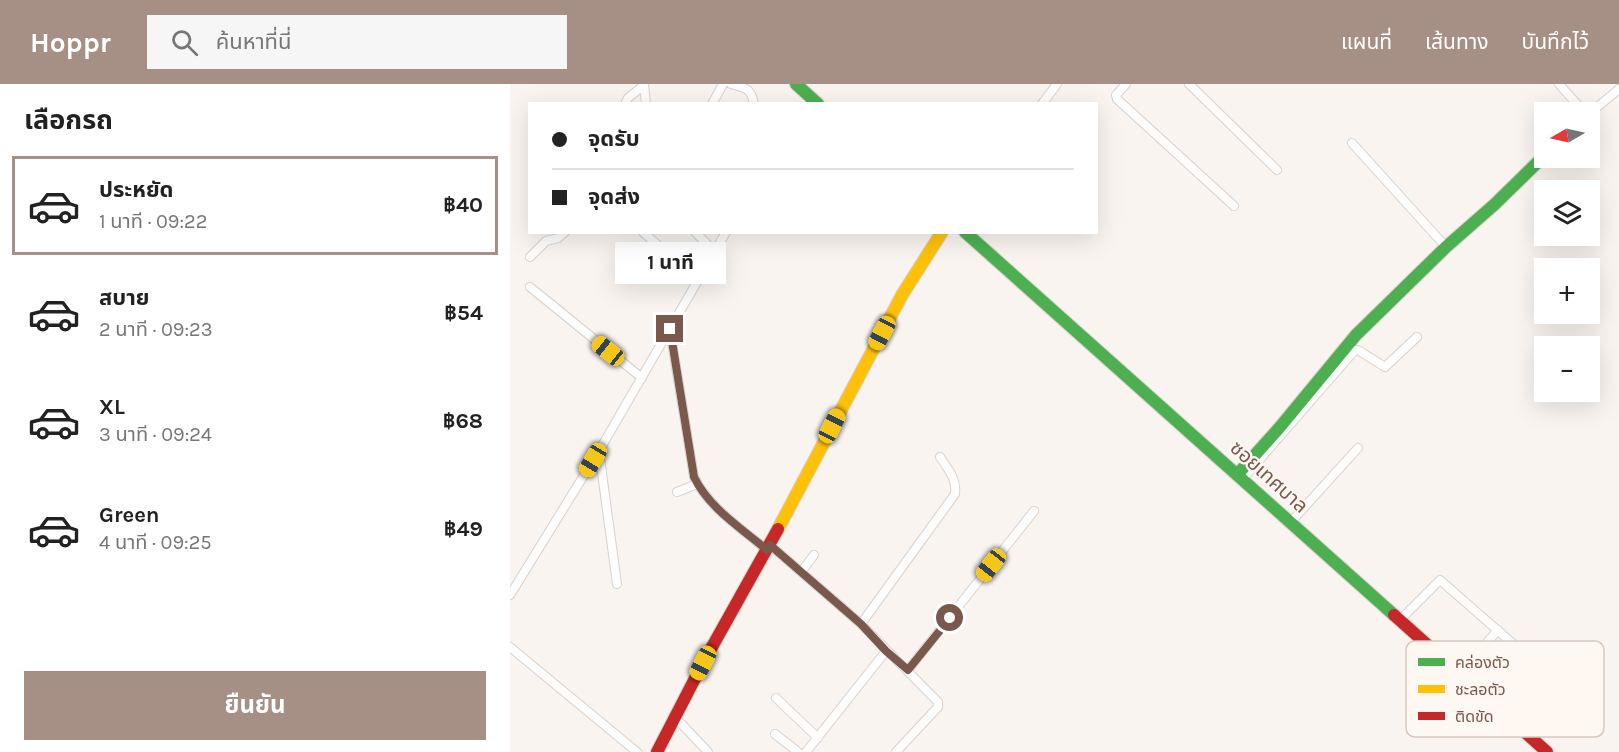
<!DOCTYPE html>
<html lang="th">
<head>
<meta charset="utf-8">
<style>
	:root { --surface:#fff; --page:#f6f6f6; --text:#222; --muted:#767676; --line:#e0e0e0; --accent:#a68f85 }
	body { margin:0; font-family:Karla,"Noto Sans Thai",sans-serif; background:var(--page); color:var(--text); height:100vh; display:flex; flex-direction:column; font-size:22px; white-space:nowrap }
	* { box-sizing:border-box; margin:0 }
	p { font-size:20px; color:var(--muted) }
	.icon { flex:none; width:33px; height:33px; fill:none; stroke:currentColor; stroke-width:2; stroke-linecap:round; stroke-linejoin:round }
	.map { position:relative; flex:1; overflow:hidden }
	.panel { display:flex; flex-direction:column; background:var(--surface); width:510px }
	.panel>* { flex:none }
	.top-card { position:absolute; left:18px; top:18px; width:570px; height:132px; border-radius:0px; box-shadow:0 6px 24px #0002; display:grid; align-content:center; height:132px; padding:0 24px; background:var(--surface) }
	.needle { width:39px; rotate:261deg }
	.controls { position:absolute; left:1024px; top:18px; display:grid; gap:12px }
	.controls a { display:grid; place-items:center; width:66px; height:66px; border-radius:0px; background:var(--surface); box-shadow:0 6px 24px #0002; font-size:30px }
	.end { position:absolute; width:27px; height:27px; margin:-14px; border:8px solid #7a584c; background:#fff; box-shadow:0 0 0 3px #fff }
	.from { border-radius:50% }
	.bubble { position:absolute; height:42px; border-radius:0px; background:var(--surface); box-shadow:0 6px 24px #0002; font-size:20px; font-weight:700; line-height:42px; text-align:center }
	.car { position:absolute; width:18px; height:36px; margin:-18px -9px; border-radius:8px; box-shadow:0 0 4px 2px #0007; background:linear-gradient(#f5c518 24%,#345 0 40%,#f5c518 0 76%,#345 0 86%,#f5c518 0) }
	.top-card b { display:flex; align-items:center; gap:21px; height:57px; font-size:22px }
	.top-card b+b { border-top:2px solid var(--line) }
	.top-card i { width:15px; height:15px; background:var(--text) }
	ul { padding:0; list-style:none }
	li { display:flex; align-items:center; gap:18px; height:99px; margin:0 12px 9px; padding:0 12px; border:3px solid transparent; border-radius:0px }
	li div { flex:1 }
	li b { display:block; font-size:22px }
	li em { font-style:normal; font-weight:700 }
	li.selected { border-color:var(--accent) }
	li>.icon { width:54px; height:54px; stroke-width:1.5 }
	h2 { padding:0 24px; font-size:27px; line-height:72px }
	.primary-button { display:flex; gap:12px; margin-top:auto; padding:12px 24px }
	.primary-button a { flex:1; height:69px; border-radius:0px; background:var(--accent); color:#fff; font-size:24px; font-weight:700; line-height:69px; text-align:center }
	header { display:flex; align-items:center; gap:36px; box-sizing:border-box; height:84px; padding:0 30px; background:var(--accent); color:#fff }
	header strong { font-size:28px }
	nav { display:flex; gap:33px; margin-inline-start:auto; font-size:21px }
	.search { width:420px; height:54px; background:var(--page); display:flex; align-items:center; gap:15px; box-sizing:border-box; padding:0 21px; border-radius:0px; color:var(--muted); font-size:22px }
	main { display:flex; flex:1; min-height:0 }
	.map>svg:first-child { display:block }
</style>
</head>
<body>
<header>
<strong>Hoppr</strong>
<div class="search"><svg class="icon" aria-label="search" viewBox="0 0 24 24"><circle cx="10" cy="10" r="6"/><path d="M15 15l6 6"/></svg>ค้นหาที่นี่</div>
<nav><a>แผนที่</a><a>เส้นทาง</a><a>บันทึกไว้</a></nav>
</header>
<main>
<section class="panel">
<h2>เลือกรถ</h2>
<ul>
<li class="selected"><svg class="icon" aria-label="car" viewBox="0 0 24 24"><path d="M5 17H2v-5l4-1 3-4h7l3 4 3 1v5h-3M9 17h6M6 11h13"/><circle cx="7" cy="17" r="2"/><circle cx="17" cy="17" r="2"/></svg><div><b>ประหยัด</b><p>1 นาที · 09:22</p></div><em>฿40</em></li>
<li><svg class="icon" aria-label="car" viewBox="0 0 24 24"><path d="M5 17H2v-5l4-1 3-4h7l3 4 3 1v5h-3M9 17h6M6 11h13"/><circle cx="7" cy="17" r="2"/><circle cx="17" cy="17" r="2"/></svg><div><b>สบาย</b><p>2 นาที · 09:23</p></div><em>฿54</em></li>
<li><svg class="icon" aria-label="car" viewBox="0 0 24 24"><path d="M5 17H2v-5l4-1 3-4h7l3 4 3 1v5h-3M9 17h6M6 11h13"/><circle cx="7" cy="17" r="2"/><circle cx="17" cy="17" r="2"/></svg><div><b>XL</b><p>3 นาที · 09:24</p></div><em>฿68</em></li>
<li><svg class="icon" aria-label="car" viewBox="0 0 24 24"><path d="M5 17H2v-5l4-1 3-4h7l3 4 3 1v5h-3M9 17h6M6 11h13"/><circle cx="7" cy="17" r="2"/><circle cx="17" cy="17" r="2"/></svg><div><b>Green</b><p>4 นาที · 09:25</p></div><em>฿49</em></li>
</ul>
<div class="primary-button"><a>ยืนยัน</a></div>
</section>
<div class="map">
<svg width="1109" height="668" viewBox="0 0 1109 668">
	<rect width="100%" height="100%" fill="#f9f4ef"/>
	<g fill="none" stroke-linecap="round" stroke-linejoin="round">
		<g stroke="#d9d1cd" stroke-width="10">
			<path id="street" d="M134,0l2,20
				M221,0c15,4 20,4 23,20
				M616,0l-10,11 1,4 117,107
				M679,0l88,86
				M1049,0l25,28
				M115,20l3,-6 15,-12
				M202,20l11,-20
				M532,20l15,-20
				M1080,29l29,-24
				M842,59l94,104
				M133,148l55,49
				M185,148l20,20
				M20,173l16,-16 12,-3 7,-6
				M20,203l112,91
				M160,246l24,147c15,31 47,51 73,73
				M89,367l18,133
				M731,397l114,-131h3l27,17 32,-30
				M167,408l20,-8
				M780,439l68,-75
				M260,461l91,79 77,78v5l-42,45
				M291,488l13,-17
				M0,511l89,-144 127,-219
				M889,537l41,-41 111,97
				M351,540l94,-130c2,-15 -7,-25 -15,-37
				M0,563l127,105
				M398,586l126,-159
				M949,590l39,-44
				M266,614l42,40
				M166,634l32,34
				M265,650l23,18
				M296,668l80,-101"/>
		</g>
		<g stroke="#d9cfca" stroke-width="14">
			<path id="fast" d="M286,0l22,20
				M455,148l429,383
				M727,391l43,-48 76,-92 90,-88 49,-43 50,-49"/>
		</g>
		<g stroke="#d9cfca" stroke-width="14">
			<path id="slow" d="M268,445l124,-234 40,-63"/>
		</g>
		<g stroke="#d9cfca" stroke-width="14">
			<path id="jam" d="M884,531l153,137
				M147,668l46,-89 75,-134"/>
		</g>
		<use href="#street" stroke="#fefdfd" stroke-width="8"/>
		<use href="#fast" stroke="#4caf50" stroke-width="12"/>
		<use href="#slow" stroke="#ffc107" stroke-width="12"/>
		<use href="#jam" stroke="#c62828" stroke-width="12"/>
	</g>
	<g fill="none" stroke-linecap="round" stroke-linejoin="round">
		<path stroke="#7a584c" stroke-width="8" d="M160,245l24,148c15,31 47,51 73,73l3,-5 91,79 25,27 22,19 42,-52"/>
	</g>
	<g text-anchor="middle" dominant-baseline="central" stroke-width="4.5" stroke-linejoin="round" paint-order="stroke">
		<g font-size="20" fill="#7a584c" stroke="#fff8f2">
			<text transform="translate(759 393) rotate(42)">ซอยเทศบาล</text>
		</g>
	</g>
	<rect x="896" y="557" width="198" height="96" rx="9" fill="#fff8f2" stroke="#d7c8c0" stroke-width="1.5"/>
	<rect x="908" y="574" width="27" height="8" fill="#4caf50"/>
	<rect x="908" y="601" width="27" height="8" fill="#ffc107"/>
	<rect x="908" y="628" width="27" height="8" fill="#c62828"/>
	<g font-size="16" fill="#7a584c">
		<text x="945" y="584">คล่องตัว</text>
		<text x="945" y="611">ชะลอตัว</text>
		<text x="945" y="638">ติดขัด</text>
	</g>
</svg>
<div class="controls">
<a><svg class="needle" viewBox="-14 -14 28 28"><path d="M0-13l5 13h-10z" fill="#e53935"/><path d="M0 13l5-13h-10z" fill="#767676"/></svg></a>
<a><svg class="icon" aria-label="layers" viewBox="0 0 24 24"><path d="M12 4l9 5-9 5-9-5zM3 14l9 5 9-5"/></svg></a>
<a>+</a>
<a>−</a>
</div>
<i class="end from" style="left:440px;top:534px"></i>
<i class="end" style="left:160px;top:245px"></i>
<div class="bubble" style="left:105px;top:158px;width:111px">1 นาที</div>
<i class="car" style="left:372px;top:249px;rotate:208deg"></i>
<i class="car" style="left:98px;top:267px;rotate:309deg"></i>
<i class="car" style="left:322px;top:342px;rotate:27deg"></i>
<i class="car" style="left:83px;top:376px;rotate:211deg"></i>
<i class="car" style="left:481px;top:481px;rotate:218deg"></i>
<i class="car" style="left:193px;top:579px;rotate:207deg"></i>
<div class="top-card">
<b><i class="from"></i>จุดรับ</b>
<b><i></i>จุดส่ง</b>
</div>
</div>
</main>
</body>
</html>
